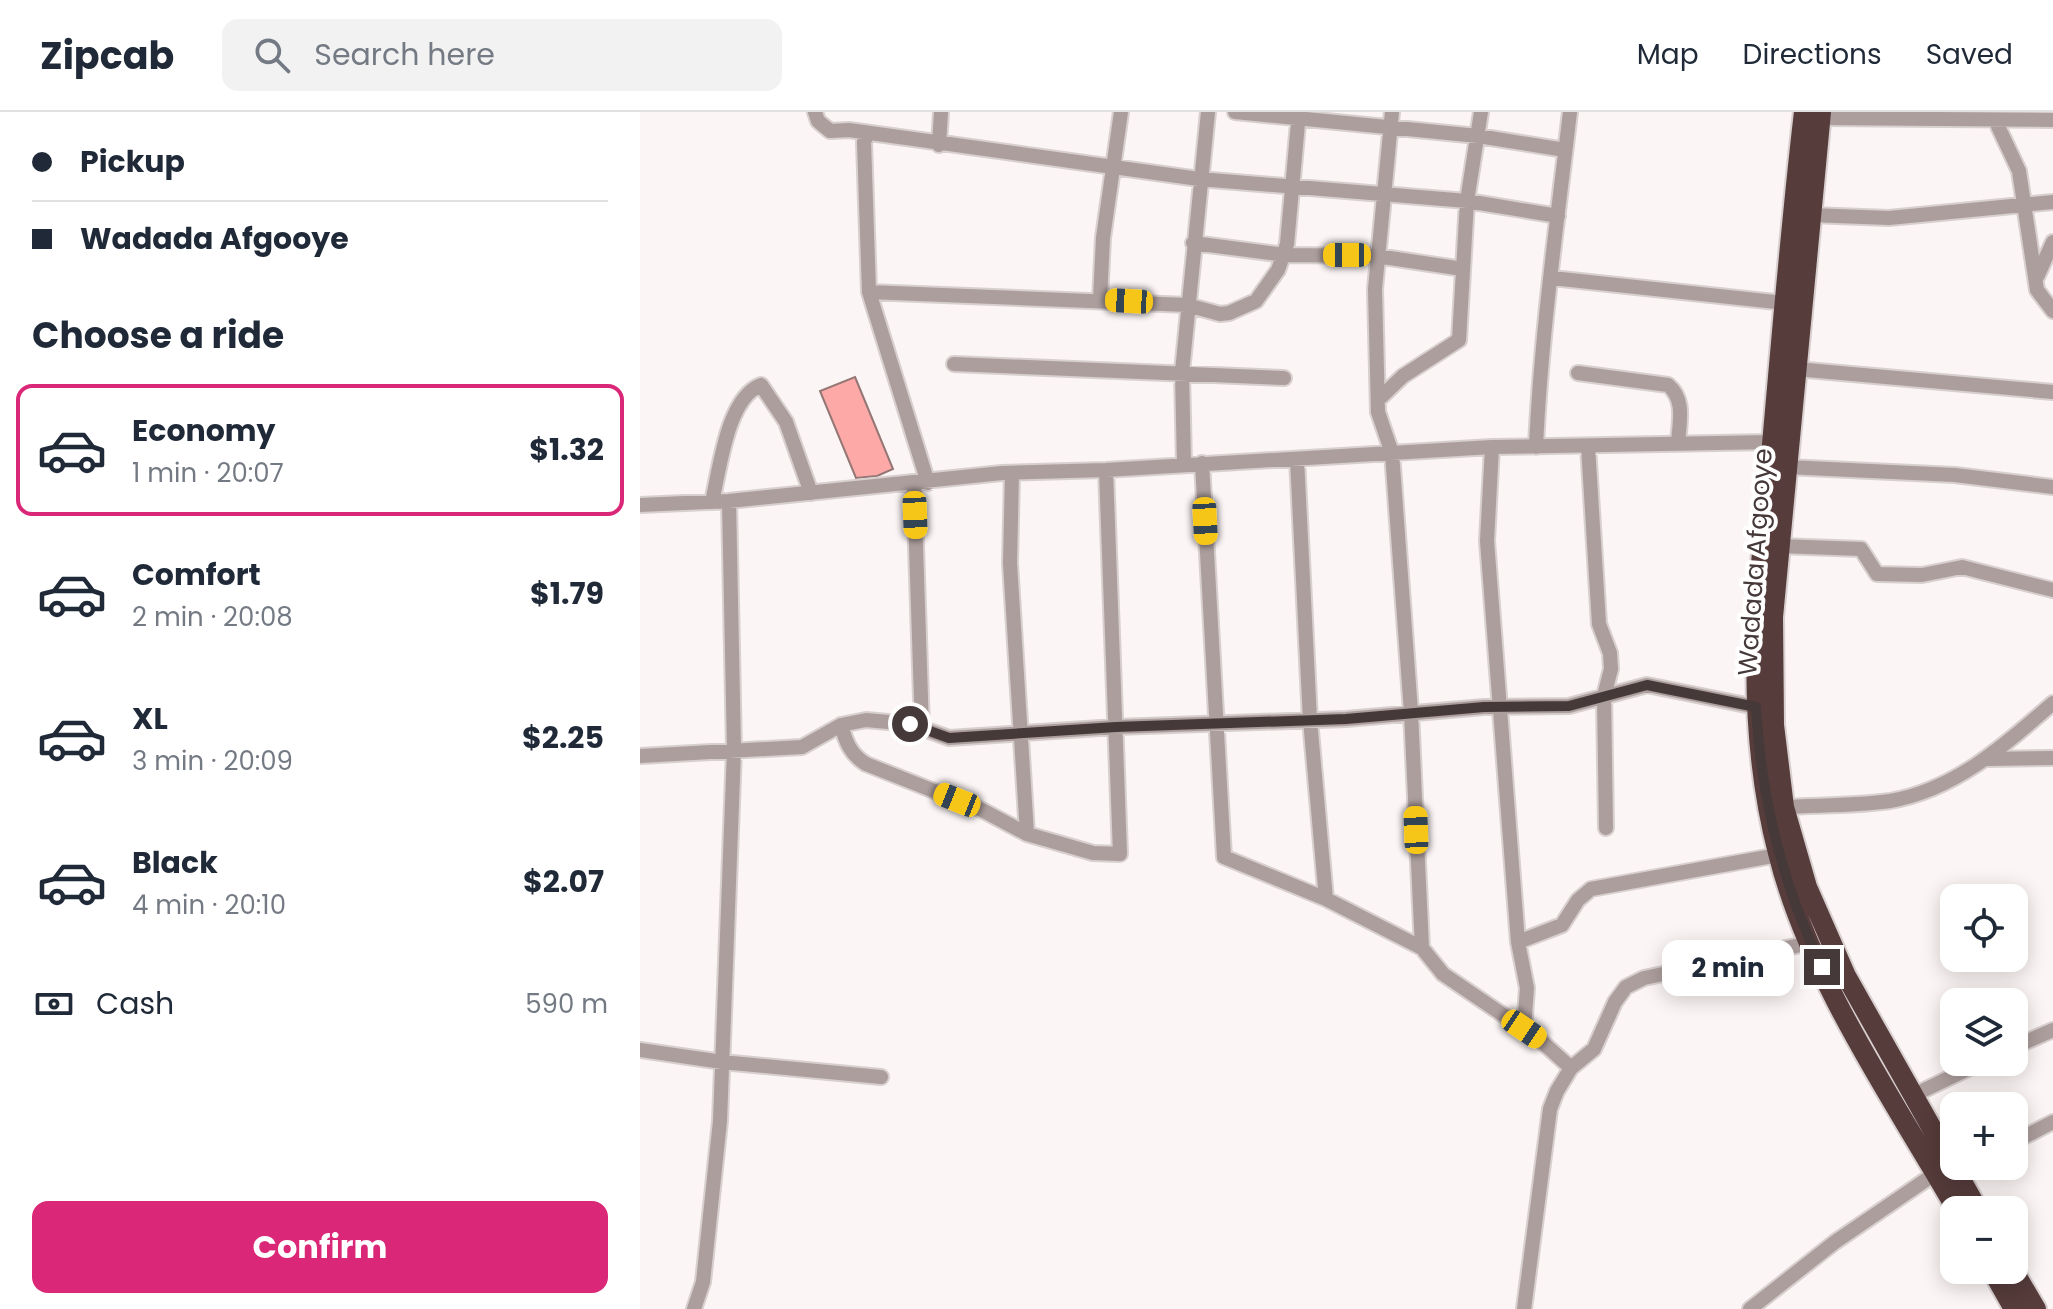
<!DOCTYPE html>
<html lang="en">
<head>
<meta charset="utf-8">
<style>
	:root { --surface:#fff; --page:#f2f2f3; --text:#1f2937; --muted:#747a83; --line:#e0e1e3; --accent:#db2777 }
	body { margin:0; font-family:Poppins,sans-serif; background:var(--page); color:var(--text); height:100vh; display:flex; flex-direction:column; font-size:30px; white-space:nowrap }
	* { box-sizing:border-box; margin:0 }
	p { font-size:26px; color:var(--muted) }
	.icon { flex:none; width:44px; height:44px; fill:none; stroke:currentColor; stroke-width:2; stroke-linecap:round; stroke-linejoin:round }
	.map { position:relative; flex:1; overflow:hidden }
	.drawer { display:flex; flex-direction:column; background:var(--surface); width:640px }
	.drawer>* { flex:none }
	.guide { display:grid; align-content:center; height:176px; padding:0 32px; background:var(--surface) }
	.buttons { position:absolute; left:1300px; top:772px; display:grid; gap:16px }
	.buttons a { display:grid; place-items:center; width:88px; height:88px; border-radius:16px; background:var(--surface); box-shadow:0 4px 20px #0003; font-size:40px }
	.end { position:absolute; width:36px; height:36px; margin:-18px; border:10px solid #463939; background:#fff; box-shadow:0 0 0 4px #fff }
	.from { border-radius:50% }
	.bubble { position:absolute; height:56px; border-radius:16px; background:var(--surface); box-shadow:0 4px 20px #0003; font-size:26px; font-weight:700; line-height:56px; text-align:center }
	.car { position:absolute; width:24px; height:48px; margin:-24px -12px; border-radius:10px; box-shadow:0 0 6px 2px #0007; background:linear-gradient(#f5c518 24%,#345 0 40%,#f5c518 0 76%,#345 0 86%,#f5c518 0) }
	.guide b { display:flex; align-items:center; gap:28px; height:76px; font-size:30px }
	.guide b+b { border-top:2px solid var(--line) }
	.guide i { width:20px; height:20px; background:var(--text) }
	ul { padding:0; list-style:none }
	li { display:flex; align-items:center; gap:24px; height:132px; margin:0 16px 12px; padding:0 16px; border:4px solid transparent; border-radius:16px }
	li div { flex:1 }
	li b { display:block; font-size:30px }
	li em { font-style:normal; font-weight:700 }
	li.on { border-color:var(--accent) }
	li>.icon { width:72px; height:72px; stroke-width:1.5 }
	h2 { padding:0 32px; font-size:36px; line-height:96px }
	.pay { display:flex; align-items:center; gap:20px; height:88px; padding:0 32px; font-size:30px }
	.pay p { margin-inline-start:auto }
	.button { display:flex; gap:16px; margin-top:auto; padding:16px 32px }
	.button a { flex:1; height:92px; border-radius:16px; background:var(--accent); color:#fff; font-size:32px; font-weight:700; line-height:92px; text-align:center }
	header { display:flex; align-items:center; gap:48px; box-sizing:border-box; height:112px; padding:0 40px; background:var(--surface); border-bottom:2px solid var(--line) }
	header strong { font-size:38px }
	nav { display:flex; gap:44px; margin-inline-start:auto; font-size:28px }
	.search { width:560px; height:72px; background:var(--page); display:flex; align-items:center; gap:20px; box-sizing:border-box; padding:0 28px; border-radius:16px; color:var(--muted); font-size:30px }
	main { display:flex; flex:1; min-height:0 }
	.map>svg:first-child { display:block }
</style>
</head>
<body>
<header>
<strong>Zipcab</strong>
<div class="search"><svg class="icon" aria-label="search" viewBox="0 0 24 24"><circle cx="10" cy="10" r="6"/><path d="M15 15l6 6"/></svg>Search here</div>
<nav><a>Map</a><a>Directions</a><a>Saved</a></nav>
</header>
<main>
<section class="drawer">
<div class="guide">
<b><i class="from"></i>Pickup</b>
<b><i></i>Wadada Afgooye</b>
</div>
<h2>Choose a ride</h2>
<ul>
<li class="on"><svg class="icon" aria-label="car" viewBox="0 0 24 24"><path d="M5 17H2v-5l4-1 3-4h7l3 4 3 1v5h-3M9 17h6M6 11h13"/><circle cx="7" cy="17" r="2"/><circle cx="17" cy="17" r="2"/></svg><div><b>Economy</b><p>1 min · 20:07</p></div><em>$1.32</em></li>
<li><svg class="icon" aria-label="car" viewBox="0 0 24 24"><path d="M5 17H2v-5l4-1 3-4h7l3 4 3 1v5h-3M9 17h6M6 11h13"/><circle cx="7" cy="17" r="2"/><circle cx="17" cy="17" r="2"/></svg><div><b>Comfort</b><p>2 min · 20:08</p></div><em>$1.79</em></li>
<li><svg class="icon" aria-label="car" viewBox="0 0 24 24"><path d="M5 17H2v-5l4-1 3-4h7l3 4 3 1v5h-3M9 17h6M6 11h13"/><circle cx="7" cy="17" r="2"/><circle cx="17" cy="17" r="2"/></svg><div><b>XL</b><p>3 min · 20:09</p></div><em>$2.25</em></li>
<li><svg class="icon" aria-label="car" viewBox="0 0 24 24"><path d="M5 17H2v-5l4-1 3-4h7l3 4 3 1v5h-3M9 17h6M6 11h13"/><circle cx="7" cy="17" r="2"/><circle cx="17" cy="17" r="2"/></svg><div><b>Black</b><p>4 min · 20:10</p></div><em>$2.07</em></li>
</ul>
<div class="pay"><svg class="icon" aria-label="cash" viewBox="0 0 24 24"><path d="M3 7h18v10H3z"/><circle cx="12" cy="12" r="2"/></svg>Cash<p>590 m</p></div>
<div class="button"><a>Confirm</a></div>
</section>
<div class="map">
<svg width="1413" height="1197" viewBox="0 0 1413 1197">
	<rect width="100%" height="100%" fill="#fcf5f5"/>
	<path fill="#fda9a7" stroke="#947675" stroke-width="2" d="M215,265l38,92 -16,7 -21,2 -36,-87z"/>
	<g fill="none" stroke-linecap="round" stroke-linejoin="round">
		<g stroke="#d8cfcf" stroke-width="18">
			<path id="minor" d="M175,0l3,9 12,10 19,-1 350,49 268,22 91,15
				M595,0l243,24 87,14
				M752,0l-17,177 3,123 14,41 19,259 11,236
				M1180,6l233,2
				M1356,10l23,49 18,119 16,21
				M227,23l-3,7 5,150 59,191
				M299,33l2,-33
				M1171,103l78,3 164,-16
				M553,131l92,12 92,1 86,13
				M1397,165l16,-35
				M912,166l233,25
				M229,180l318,13 33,9 9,-1 27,-12 22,-31 9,-26 12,-132
				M460,188l3,-62 18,-126
				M314,252l330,14
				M1156,257l257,23
				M938,261l90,12c18,15 11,38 10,59
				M738,288l25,-24 56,-36 8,-139 14,-89
				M948,334l11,178 11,29 1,16 -7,27 2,132
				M852,335l-5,94 31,401 9,46 -3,41
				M896,335c5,-112 21,-224 34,-335
				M657,347l13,261 16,179
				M562,351l22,394 102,42 96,49 21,26 97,66 31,28
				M544,353l-2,-93 26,-260
				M1147,355l168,8 98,12
				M372,361l-2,90 17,271
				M274,372l8,245
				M72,390c8,-34 15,-104 49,-117l25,37 25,71
				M0,393l89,-4 273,-28 104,-3 386,-23 280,-5
				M1139,434l82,3 16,25 45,1 40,-8 91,23
				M201,613c5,17 9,29 25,39l116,46 45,24 66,19 27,1 -14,-384
				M0,644l162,-9 39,-22 25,-5 44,4 39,14 167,-11 230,-8 138,-12 85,-1 78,-21 109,22
				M1348,647l65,-1
				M1144,695c34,-2 71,-1 106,-6 65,-11 115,-56 163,-98
				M878,830l44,-17 16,-25 13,-11 187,-34
				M1374,935l39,-17
				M0,938l82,12 159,15
				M1274,983l68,-33
				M1374,1030l39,-20
				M54,1197l9,-27 17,-161 14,-371 -5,-249
				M884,1197l26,-200 7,-18 14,-23 23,-19 21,-47 11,-15 18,-9 166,-35
				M1110,1197l85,-67 101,-69"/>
		</g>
		<g stroke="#d8cfcf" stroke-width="24">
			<path id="highway" d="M1164,0c-13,110 -22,221 -32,332 -13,140 -30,270 6,409 31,125 115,246 179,357
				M1181,0l-48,505 1,108 10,82 23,80 39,89 132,234
				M1352,1158l22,39
				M1373,1158l23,39"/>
		</g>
		<use href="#minor" stroke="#ac9e9d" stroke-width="14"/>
		<use href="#highway" stroke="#563c3b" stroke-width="20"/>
	</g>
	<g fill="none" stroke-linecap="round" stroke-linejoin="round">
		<path stroke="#463939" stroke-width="10" d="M270,612l39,14 167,-11 230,-8 138,-12 85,-1 78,-21 109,22c5,92 26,177 66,260"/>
	</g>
	<g text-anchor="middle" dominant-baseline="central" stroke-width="8" stroke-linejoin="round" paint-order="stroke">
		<g font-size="26" fill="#463939" stroke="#fff">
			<text transform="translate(1115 450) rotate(-86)">Wadada Afgooye</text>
		</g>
	</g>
</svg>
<div class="buttons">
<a><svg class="icon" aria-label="locate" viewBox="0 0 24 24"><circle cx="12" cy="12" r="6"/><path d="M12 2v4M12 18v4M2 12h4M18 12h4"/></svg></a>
<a><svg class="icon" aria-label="layers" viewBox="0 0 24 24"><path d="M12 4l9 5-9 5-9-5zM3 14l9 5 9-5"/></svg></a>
<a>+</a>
<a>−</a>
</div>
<i class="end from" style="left:270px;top:612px"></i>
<i class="end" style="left:1182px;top:855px"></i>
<div class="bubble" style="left:1022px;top:828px;width:132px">2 min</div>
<i class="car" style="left:707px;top:143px;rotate:270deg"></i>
<i class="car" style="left:489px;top:189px;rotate:273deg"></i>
<i class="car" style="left:275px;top:403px;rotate:178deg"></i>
<i class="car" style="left:565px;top:409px;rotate:177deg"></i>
<i class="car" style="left:317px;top:688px;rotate:292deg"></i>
<i class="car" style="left:776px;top:718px;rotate:358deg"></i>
<i class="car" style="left:884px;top:917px;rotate:124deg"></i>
</div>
</main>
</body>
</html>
